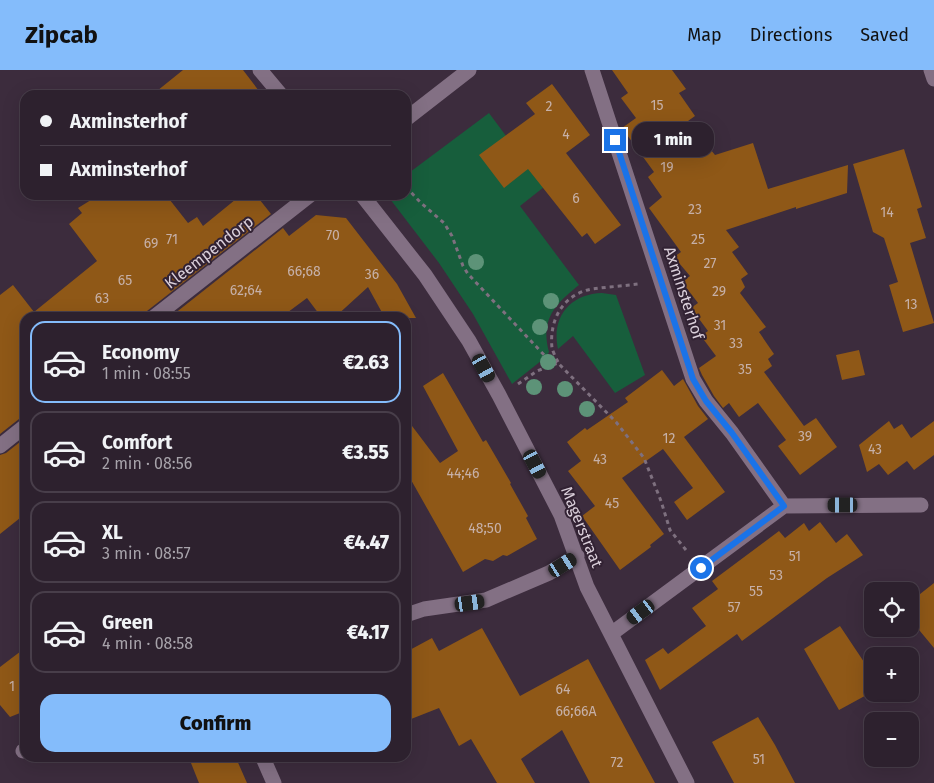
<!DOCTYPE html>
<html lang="en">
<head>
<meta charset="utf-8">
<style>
	:root { --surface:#2d212e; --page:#392e3a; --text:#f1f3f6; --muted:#a7a3aa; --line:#483e4a; --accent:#84bcfb }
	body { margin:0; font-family:"Fira Sans",sans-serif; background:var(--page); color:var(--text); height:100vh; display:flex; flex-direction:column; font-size:19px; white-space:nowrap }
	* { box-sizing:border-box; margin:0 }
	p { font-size:16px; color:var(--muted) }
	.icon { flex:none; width:28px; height:28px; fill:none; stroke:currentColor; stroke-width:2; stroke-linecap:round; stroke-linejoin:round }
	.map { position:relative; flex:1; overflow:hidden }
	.drawer { position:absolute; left:20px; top:242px; width:391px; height:450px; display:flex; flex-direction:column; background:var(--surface); border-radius:15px; box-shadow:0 5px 20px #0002,0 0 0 1px var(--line) }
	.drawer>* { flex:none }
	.top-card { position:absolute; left:20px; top:20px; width:391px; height:110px; border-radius:15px; box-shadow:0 5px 20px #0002,0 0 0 1px var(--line); display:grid; align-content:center; height:110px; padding:0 20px; background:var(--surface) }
	.buttons { position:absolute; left:864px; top:512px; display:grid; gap:10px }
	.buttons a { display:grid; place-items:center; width:55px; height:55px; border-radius:10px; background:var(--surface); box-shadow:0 5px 20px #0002,0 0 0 1px var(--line); font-size:25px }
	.end { position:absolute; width:22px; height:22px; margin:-11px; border:6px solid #1a73e8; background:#fff; box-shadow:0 0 0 2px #fff }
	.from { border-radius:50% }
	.bubble { position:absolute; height:35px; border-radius:15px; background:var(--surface); box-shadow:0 5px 20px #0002,0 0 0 1px var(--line); font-size:16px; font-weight:800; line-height:35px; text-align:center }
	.car { position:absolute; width:15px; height:30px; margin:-15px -8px; border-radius:6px; box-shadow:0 0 4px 1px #0007; background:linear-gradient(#222 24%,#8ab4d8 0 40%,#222 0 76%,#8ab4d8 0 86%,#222 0) }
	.top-card b { display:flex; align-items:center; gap:18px; height:48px; font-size:19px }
	.top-card b+b { border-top:1px solid var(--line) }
	.top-card i { width:12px; height:12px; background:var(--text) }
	ul { padding:9px 0 0; list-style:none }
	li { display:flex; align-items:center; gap:15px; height:82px; margin:0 10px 8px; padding:0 10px; border:2px solid var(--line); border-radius:15px }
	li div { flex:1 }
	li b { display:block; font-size:19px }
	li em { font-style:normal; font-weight:800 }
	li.on { border-color:var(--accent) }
	li>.icon { width:45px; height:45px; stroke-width:1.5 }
	.cta { display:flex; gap:10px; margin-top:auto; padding:10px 20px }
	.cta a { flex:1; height:58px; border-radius:15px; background:var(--accent); color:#111; font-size:20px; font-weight:800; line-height:58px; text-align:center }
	header { display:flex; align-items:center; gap:30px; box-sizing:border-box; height:70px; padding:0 25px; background:var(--accent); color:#111 }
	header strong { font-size:24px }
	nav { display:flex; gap:28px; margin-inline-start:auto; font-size:18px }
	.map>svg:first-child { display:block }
</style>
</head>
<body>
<header>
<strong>Zipcab</strong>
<nav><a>Map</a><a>Directions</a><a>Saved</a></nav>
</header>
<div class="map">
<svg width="934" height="713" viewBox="0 0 934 713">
	<rect width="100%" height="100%" fill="#3c2c3d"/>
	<path fill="#175e3c" d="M489,43l55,74 -24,19 59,79c-24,19 -39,35 -30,67l-3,5 -34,27 -39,-70 -34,-51 -52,-68h19v-20z
		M602,223l14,2 29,80 -30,18 -42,-57 -15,13c-7,-32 12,-55 44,-56z"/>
	<path fill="#8f5817" d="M183,0h60l19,25h-110z
		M612,0h60l14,19 -7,4 16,23 -7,5 27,34 38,-12 15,46 80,-24 -1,28 -51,16v-2l-70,23 13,17 -7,5 16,22 -7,5 4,8 -5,6 26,34 -7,5 15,22 -6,5 4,7 -8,6 40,54 12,-8 21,29 -37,28 -22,-29 8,-6 -28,-37 -19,14 -10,-14 -6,5 -9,-12 -12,-21 -3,-7 17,-12 -15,-20 7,-5 -17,-23 7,-5 -16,-21 8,-6 -16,-19 7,-5 -32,-44 13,-11 -14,-20 6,-5 -32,-44 14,-10 -15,-20 7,-5z
		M552,14l38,51 -24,18 55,72 -26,19 -8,-11 -5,4 -54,-68 -24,19 -25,-33 56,-41 -9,-11z
		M904,79l18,58 -5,2 9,29 -16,5 24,80 -31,9 -14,-47 9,-3 -14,-44 -11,-6 -20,-68z
		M99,125h67l22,28 9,-6 6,9 38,-31h15l15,19 -124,97 -3,7h-119v99l-6,2 -19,15v-139l13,-10 21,27 63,-51 -28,-37 13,-11 -4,-5z
		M316,145l30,3 51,66 19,34h-31l-17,-31 -34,31h-12l-15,-20 -27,20h-111l114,-90 6,8z
		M859,280l6,25 -23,5 -6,-25z
		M662,300l12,16 9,-7 15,27 10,13 -24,18 41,55 -38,28 -13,-18 19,-14 -30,-39 -41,29 42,56 -14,11 1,2 -31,23 -38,-54 13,-10 -27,-35 13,-10 -14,-19 18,-14 2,2 41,-28 -3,-4z
		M443,303l40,69 3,-2 25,43 -1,1 18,32 -2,2 11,21 -30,17 -4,-1 -10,6 -8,-2 -22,13 -57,-101v-53l34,45 18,-12 -35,-65z
		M889,351l5,8 8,-5 9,14 23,-17v34l-20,15 -7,-9 -19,14 -9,-11 -12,8 -8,-27z
		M25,368v76l-25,20v-79l6,-2z
		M820,452l16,21 11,-9 16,21 -36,23 -85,63 -5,-7 -77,56 -15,-30 18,-12 5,6 38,-28 -14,-18 26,-19 -6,-8 67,-50 6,7 19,-15 5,8z
		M934,513v65l-24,-29v-17z
		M840,556l32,48v18l-33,18 -35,-61z
		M482,558l38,68 68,-37 67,124h-65l-28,-53 -41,29 14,24h-38l-26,-44 -12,7 -20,-38 -33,13v-69l26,-14 7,13z
		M25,578v63l-15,6 -10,-12v-38z
		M758,647l17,28 20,38h-61l-22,-41z
		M189,688h47l11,25h-48z"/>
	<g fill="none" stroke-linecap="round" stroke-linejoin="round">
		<path stroke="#7e707f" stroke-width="3" stroke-dasharray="4 4" stroke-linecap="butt" d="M406,117l15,16 23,20 8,13 11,30 5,8 78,83 11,6
			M558,292c-2,-4 -5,-10 -6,-14 -3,-28 11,-54 40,-59 15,-2 31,-3 46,-5
			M518,314l19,-13 21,-8 58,59 28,36 17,43 9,29 16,20"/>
		<path stroke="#837084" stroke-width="15" d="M260,0l21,25
			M592,0l101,309 13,22 26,32 52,73
			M931,0l3,9
			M406,49l63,-49
			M362,125l63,80 44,66 30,54 62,120 26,72 100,196
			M153,248l157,-123
			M0,376l25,-20
			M406,545l18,-6 62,-9 63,-27 28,-17
			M611,564l173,-128 137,-1
			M23,681l2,-1
			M263,688l11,25"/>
	</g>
	<g fill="#5d9378">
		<circle cx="476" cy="192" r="8"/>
		<circle cx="551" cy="231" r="8"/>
		<circle cx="540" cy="257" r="8"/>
		<circle cx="548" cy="292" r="8"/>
		<circle cx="534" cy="317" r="8"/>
		<circle cx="565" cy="319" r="8"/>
		<circle cx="587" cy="339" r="8"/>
	</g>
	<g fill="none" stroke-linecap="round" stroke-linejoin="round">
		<path stroke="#1a73e8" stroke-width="6" d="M615,70l78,239 13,22 26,32 52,73 -83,62"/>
	</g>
	<g text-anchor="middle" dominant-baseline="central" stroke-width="4" stroke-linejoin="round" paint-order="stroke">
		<g font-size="14" fill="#c6b0a8">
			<text x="657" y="35">15</text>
			<text x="549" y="36">2</text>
			<text x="566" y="64">4</text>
			<text x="667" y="97">19</text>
			<text x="576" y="128">6</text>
			<text x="695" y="139">23</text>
			<text x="887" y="142">14</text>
			<text x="333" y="165">70</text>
			<text x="172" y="169">71</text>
			<text x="698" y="169">25</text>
			<text x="151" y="173">69</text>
			<text x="710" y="193">27</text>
			<text x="304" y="201">66;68</text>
			<text x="372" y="204">36</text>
			<text x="125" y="210">65</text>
			<text x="246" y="220">62;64</text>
			<text x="719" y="221">29</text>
			<text x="102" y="228">63</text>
			<text x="911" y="234">13</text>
			<text x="720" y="255">31</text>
			<text x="736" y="273">33</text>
			<text x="745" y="299">35</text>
			<text x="805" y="366">39</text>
			<text x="669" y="368">12</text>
			<text x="875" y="379">43</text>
			<text x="600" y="389">43</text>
			<text x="463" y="403">44;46</text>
			<text x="612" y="433">45</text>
			<text x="485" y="458">48;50</text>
			<text x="795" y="486">51</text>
			<text x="776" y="505">53</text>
			<text x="756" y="521">55</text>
			<text x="734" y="537">57</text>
			<text x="12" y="616">1</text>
			<text x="563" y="619">64</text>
			<text x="576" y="641">66;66A</text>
			<text x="759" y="689">51</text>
			<text x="617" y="692">72</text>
		</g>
		<g font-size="16" fill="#d9ced9" stroke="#322233">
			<text transform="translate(209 182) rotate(-38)">Kleempendorp</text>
			<text transform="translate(684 223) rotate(72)">Axminsterhof</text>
			<text transform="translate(582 457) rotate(68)">Magerstraat</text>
		</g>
	</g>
</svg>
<div class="buttons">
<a><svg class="icon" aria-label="locate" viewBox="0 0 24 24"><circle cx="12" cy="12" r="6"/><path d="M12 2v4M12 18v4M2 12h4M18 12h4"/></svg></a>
<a>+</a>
<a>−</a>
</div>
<i class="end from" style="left:701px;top:498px"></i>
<i class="end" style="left:615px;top:70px"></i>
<div class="bubble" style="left:632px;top:52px;width:82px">1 min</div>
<i class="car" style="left:484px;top:298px;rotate:151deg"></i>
<i class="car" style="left:535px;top:394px;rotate:152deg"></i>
<i class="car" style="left:843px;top:435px;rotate:270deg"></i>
<i class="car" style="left:563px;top:495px;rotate:58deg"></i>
<i class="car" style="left:470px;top:533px;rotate:82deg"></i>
<i class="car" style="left:641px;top:542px;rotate:234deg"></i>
<div class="top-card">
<b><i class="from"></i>Axminsterhof</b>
<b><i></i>Axminsterhof</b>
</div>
<section class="drawer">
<ul>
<li class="on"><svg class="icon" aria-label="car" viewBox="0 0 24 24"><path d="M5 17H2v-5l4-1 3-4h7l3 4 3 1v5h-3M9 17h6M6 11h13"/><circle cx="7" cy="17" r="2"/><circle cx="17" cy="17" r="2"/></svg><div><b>Economy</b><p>1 min · 08:55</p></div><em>€2.63</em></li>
<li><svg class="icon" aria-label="car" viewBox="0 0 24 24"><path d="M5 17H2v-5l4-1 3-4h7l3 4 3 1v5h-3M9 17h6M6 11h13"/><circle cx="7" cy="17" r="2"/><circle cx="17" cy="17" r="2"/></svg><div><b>Comfort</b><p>2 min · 08:56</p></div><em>€3.55</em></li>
<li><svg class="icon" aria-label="car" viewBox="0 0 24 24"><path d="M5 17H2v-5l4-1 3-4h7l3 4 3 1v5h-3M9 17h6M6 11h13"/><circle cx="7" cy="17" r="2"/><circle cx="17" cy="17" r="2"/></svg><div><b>XL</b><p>3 min · 08:57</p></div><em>€4.47</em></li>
<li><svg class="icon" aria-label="car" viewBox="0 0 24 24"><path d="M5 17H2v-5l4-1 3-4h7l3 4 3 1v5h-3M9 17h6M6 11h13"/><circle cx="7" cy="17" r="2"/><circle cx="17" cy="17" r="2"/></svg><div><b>Green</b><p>4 min · 08:58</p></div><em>€4.17</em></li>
</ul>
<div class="cta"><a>Confirm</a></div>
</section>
</div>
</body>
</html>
